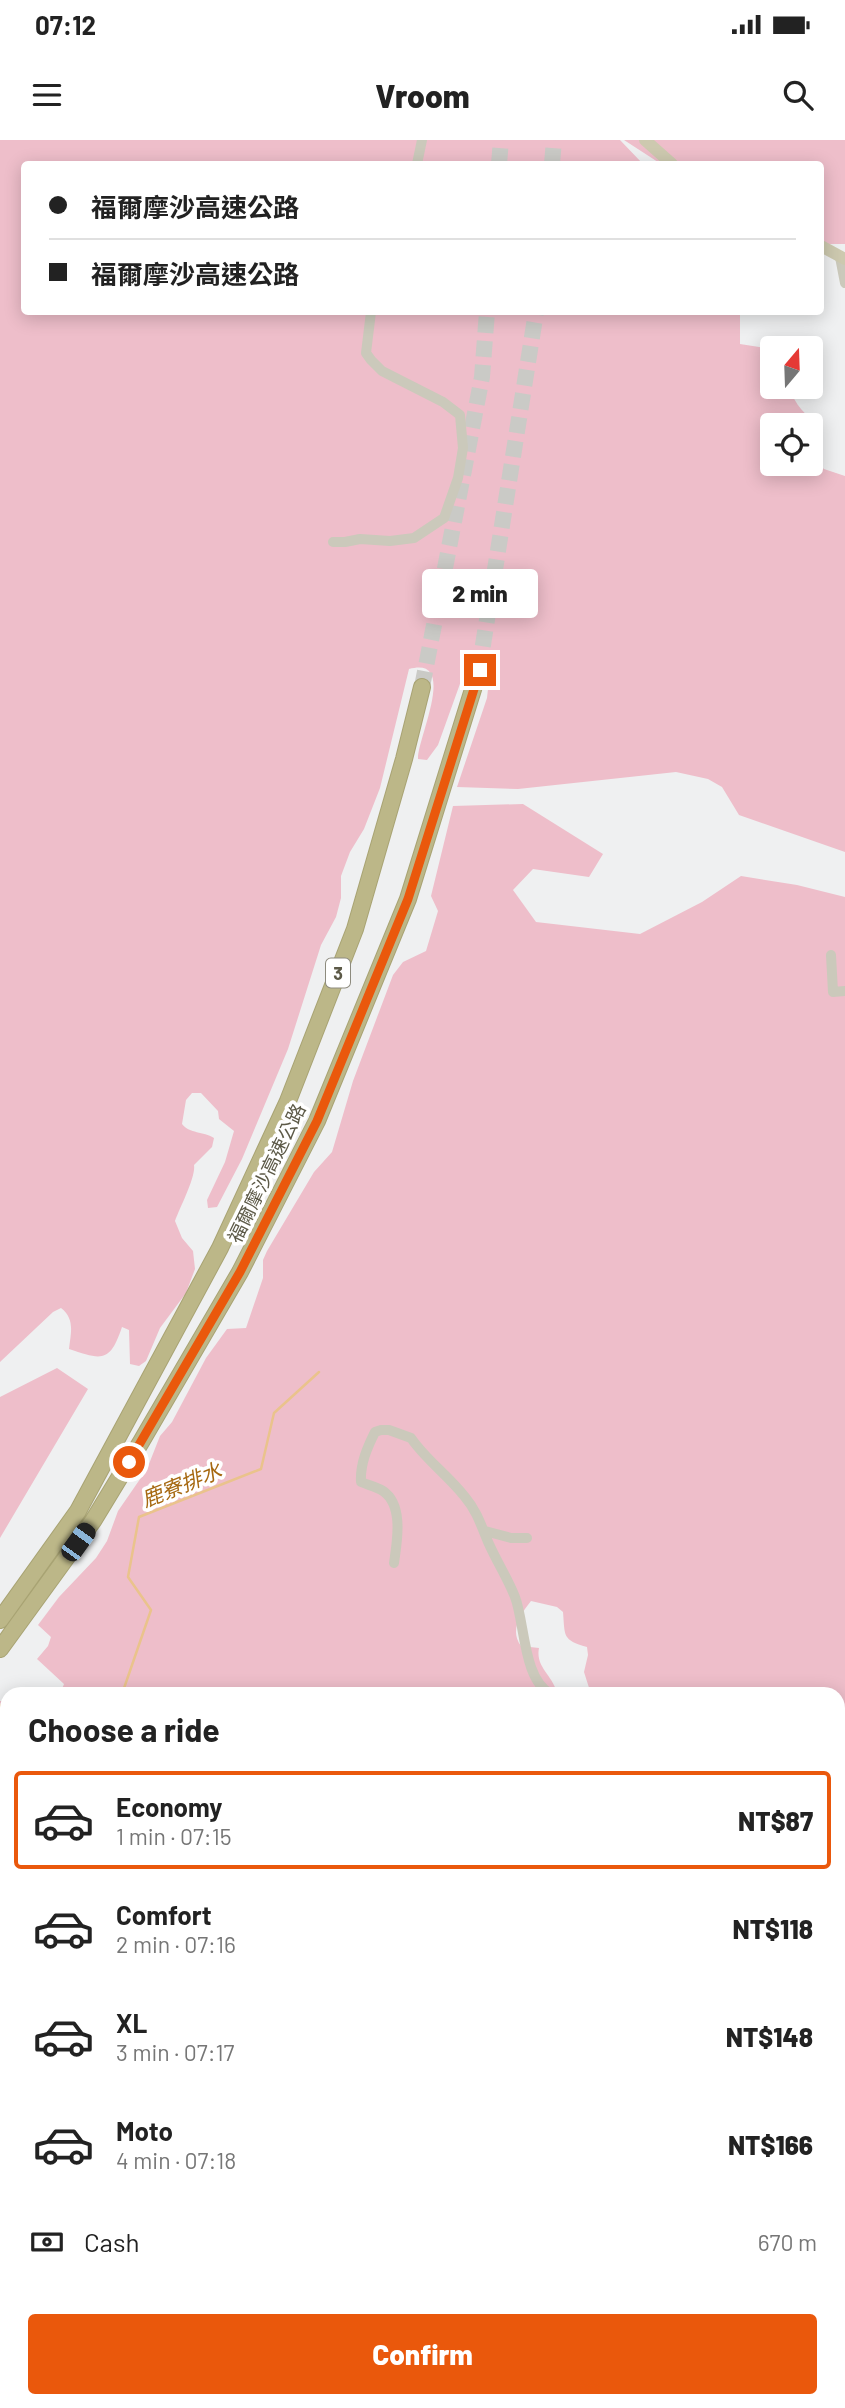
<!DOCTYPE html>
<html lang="en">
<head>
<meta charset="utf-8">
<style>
	:root { --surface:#fff; --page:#f2f2f2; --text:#222; --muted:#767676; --line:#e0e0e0; --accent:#ea580c }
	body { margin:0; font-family:Barlow,"Noto Sans TC",sans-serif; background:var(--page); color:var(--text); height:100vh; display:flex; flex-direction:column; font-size:26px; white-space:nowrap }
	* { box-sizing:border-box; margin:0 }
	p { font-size:23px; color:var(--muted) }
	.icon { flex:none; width:38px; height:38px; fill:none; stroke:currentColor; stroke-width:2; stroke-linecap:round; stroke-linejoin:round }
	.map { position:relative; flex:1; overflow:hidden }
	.side { position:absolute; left:0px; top:1547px; width:845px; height:721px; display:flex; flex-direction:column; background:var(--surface); border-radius:21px 21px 0 0; box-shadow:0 4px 18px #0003 }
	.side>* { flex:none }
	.top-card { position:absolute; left:21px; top:21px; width:803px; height:154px; border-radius:7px; box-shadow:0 4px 18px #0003; display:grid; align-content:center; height:154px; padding:0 28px; background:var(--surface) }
	.needle { width:46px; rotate:19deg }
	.buttons { position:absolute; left:760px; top:196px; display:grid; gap:14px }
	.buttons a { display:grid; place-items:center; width:63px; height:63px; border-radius:7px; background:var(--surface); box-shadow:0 4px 18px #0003; font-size:35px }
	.end { position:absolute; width:32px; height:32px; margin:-16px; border:9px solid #ea580c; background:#fff; box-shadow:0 0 0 4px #fff }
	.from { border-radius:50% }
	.bubble { position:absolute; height:49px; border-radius:7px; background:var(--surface); box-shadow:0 4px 18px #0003; font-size:23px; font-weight:800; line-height:49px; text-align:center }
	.car { position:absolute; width:21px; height:42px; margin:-21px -10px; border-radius:9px; box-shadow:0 0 5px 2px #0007; background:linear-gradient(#222 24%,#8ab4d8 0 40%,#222 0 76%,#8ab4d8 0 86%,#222 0) }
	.top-card b { display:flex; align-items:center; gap:24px; height:66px; font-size:26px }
	.top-card b+b { border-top:2px solid var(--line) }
	.top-card i { width:18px; height:18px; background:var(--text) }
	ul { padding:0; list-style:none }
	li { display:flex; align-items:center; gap:21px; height:98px; margin:0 14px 10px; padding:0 14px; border:4px solid transparent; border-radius:7px }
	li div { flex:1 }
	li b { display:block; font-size:26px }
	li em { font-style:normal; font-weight:800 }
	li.active { border-color:var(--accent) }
	li>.icon { width:63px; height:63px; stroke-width:1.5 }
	h2 { padding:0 28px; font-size:32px; line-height:84px }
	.pay { display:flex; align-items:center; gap:18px; height:77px; padding:0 28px; font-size:26px }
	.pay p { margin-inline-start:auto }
	.action { display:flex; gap:14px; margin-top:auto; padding:14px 28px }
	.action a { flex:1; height:80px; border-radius:7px; background:var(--accent); color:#fff; font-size:28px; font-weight:800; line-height:80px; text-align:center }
	.status { display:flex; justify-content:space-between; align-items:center; height:49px; padding:0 35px; background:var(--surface); direction:ltr }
	.status svg { height:19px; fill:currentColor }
	header { display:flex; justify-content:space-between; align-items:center; height:91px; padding:0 28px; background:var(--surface); font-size:32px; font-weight:800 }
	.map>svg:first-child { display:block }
</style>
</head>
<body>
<div class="status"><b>07:12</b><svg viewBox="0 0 49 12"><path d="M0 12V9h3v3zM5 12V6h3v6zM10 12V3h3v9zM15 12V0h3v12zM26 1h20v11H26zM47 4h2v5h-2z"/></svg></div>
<header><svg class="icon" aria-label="menu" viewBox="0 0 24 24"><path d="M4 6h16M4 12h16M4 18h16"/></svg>Vroom<svg class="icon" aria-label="search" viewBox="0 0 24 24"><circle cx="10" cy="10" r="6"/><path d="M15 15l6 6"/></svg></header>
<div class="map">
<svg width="845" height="2268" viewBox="0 0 845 2268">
	<rect width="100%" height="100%" fill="#eff0f1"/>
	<path fill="#eebeca" d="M0,0h620l23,24h-619v148h716v32l26,4 6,8v31h18c4,18 16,28 30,40v7l-10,7v-16h-38v39h38v-9l14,14 21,7v376l-106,-37 -17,-28 -14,-8 -32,-7 -158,17 -61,-2 30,-89 3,-27 -5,-16 -7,-3 -8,4 -32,89 -11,15 -9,-1c-1,-20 41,-104 -9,-90l-29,119 -16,41 -14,23 -9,24v22l-5,19 -15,28 -33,104 -46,110 -25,48 -9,1 -1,-8 18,-38 9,-31 -15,-12 -1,-8 -17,-18h-9l-6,7 -4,24c8,10 21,7 32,14l-2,9 -18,18c2,12 -14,42 -19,56l7,17 11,13 2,18 -9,24 -26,35 -14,33 -7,5 -9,-2 -1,-34 -7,-3c-12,36 -20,33 -53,22 2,-17 6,-30 -8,-41l-8,4 -53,50z
		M624,0h221v104h-24v-80h-160z
		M523,664l80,50 -14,23 -56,-8 -20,21 23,32 104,12 62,-32 39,-26 56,9 48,12v870l-7,11v-84h-247l-7,-22 4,-17 -1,-8c-25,-7 -22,-11 -24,-35l-6,-5 -26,-6c-10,13 -22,29 -10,45l18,2c-4,20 15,28 18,46h-497l4,-10 -27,-25 11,-13 3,-9 -13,-12 21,-28 37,-39 11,-17 11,-30 29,-42 13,-33 12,-14 34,-64 21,-29 19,-1 17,-50v-18l4,-9 47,-79 18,-20 21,-71 40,-106 10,-13 23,-11 12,-40 -7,-15 22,-90z
		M57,1228l31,21 -88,149v-141z
		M0,1561l7,1v520l-7,2z
		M845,1723v134l-7,2v-120l4,-13z
		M845,2110v158h-144l2,-7h135v-149z
		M240,2261h185l3,3v4h-184z"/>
	<path fill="#eac38c" d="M845,1857v140l-4,3 4,13v97l-7,2v-253z
		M7,2122v139h233l4,7h-244v-143z
		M425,2261h278l-2,7h-273z"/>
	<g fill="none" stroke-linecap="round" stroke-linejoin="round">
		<path stroke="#eac38c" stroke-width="2.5" d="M122,1554l29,-84 -23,-33 11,-60 122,-48 13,-56 45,-41
			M0,1565l7,5"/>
		<path stroke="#cacac6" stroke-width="16" stroke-dasharray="16 8" stroke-linecap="butt" d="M499,24l2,-24
			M552,24l2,-24
			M479,530l57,-358
			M422,547l60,-310 5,-65"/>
		<g stroke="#a8a373" stroke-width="18">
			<path id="highway" d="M0,1480l78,-109 142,-263 68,-147 67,-172 49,-170 18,-72
				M0,1509l93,-128 48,-79 99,-170 77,-151 91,-222 71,-229"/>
		</g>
		<path stroke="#cbc9bb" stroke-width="10" d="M417,24l5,-24
			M840,117l5,26
			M333,402h12l15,-3 30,2 24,-3 30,-20 14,-40 5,-30 -3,-33 -17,-13 -61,-31 -11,-11 -5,-7 5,-41
			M831,815l2,37 12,-1
			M485,1391l26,7h16
			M394,1423c3,-21 10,-58 -11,-72 -6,-4 -15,-6 -22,-9 -1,-18 6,-34 14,-50l6,-2h8l22,8c15,22 37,37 54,59 12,14 17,31 24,47 8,18 19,35 26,53 10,26 8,83 36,97
			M838,1670l7,-9
			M838,1713l7,1
			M0,1994l7,2
			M0,2097l7,-3"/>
		<path stroke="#cdc9af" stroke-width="12" d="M645,0l27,24
			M821,106l24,13"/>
		<use href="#highway" stroke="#bcb788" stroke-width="16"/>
	</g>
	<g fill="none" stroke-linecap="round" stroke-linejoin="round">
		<path stroke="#ea580c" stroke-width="9" d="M129,1322l111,-190 77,-151 91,-222 72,-229"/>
	</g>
	<g text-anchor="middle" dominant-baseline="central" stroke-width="7" stroke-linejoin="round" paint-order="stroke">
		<rect fill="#fff" stroke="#8d8b7e" stroke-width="2" x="326" y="818.5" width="24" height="29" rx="5"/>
		<g font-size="18" font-weight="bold" fill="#5c5947">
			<text x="338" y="833">3</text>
		</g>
		<g font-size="19" fill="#5c5947" stroke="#fff">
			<text transform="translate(266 1033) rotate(-64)">福爾摩沙高速公路</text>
		</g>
		<g font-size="21" font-style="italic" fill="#a66810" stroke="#fff">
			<text transform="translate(181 1344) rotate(-22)">鹿寮排水</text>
		</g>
	</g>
</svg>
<div class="buttons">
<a><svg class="needle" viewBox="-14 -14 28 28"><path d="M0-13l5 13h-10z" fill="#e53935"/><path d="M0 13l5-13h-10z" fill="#767676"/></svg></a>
<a><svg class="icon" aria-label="locate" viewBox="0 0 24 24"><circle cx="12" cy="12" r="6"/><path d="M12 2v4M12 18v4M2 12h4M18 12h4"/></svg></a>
</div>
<i class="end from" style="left:129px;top:1322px"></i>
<i class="end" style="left:480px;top:530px"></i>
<div class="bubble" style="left:422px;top:429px;width:116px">2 min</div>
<i class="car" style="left:78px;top:1402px;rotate:36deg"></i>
<div class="top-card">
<b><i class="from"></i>福爾摩沙高速公路</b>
<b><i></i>福爾摩沙高速公路</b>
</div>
<section class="side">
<h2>Choose a ride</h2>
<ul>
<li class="active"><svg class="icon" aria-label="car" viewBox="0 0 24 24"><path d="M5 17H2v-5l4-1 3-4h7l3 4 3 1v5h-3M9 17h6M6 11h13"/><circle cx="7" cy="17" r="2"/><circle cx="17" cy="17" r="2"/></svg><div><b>Economy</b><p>1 min · 07:15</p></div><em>NT$87</em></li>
<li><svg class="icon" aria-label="car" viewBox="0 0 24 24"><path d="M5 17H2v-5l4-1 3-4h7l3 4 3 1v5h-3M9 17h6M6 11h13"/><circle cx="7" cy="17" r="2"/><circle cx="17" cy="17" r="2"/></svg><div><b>Comfort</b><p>2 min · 07:16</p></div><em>NT$118</em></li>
<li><svg class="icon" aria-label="car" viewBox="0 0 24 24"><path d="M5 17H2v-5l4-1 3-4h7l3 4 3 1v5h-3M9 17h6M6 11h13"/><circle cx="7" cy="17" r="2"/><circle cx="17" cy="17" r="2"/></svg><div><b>XL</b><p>3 min · 07:17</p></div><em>NT$148</em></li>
<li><svg class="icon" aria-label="car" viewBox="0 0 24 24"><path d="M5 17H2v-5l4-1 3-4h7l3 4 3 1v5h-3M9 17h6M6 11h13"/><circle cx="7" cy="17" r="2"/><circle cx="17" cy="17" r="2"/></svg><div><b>Moto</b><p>4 min · 07:18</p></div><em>NT$166</em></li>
</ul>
<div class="pay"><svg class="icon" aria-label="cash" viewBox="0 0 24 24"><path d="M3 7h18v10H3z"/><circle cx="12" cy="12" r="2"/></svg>Cash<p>670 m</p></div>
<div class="action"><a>Confirm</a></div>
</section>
</div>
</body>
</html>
